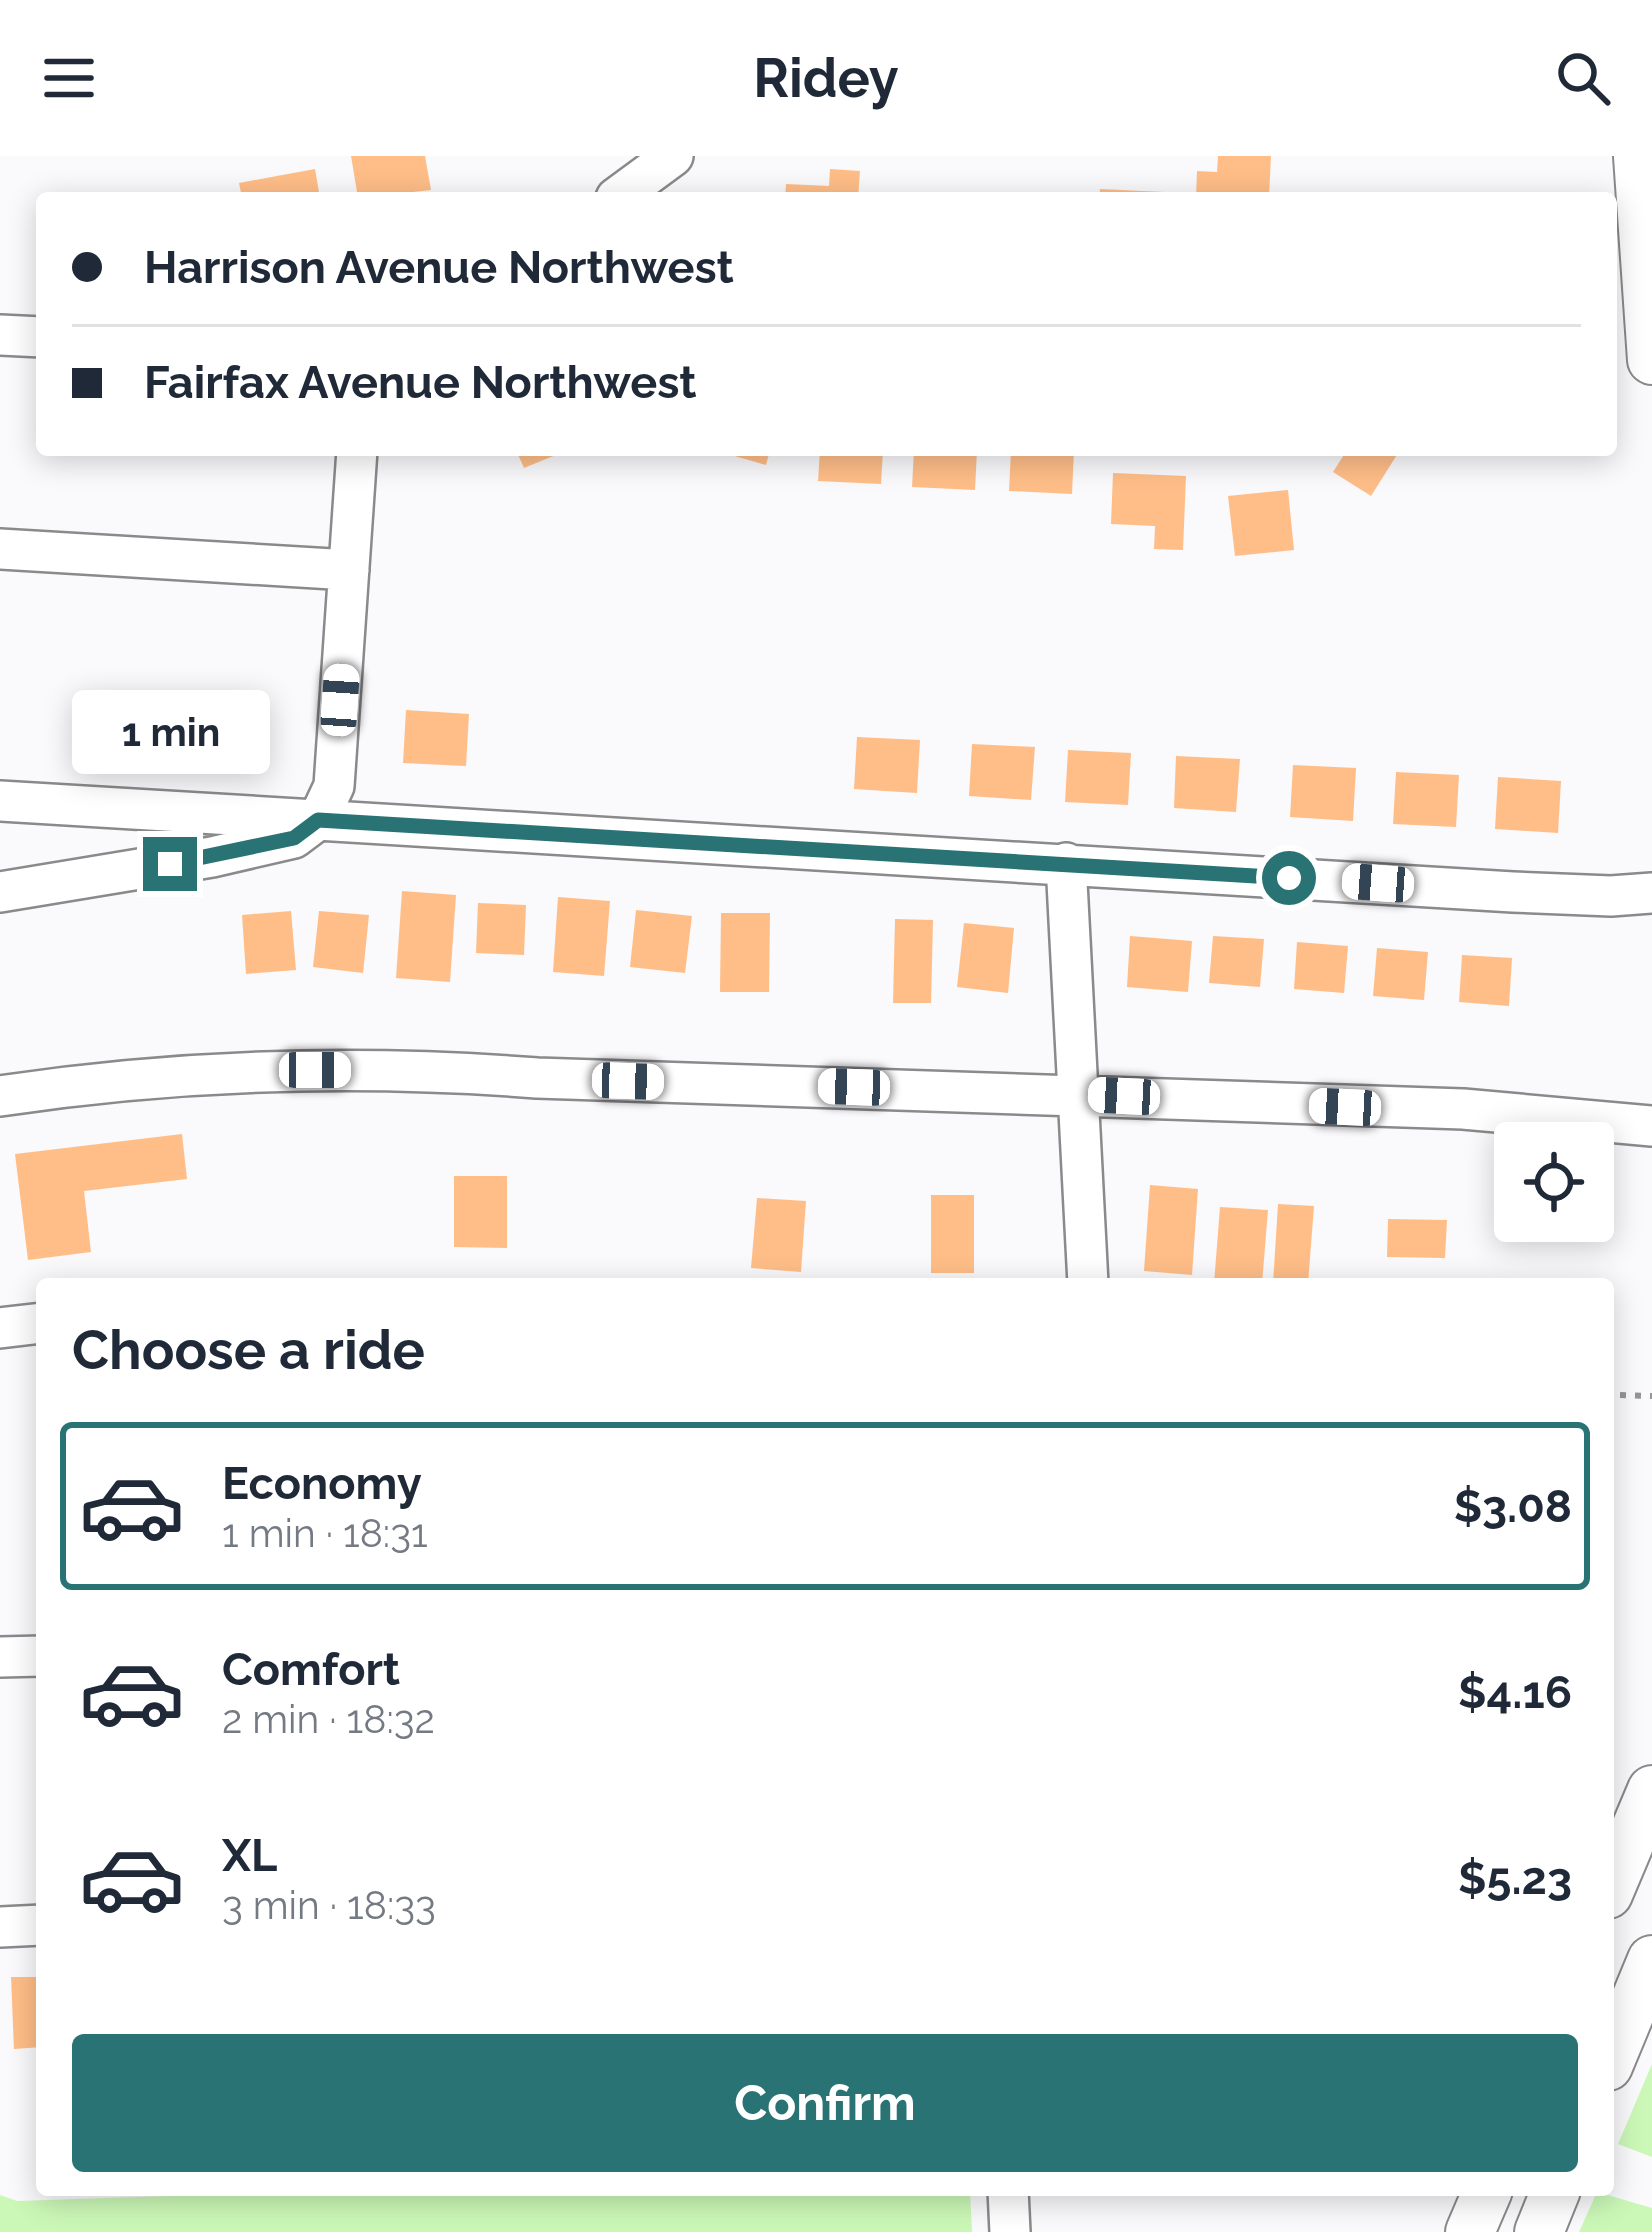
<!DOCTYPE html>
<html lang="en">
<head>
<meta charset="utf-8">
<style>
	:root { --surface:#fff; --page:#f2f2f3; --text:#1f2937; --muted:#747a83; --line:#e0e1e3; --accent:#297374 }
	body { margin:0; font-family:Raleway,sans-serif; background:var(--page); color:var(--text); height:100vh; display:flex; flex-direction:column; font-size:45px; white-space:nowrap }
	* { box-sizing:border-box; margin:0 }
	p { font-size:39px; color:var(--muted) }
	.icon { flex:none; width:66px; height:66px; fill:none; stroke:currentColor; stroke-width:2; stroke-linecap:round; stroke-linejoin:round }
	.map { position:relative; flex:1; overflow:hidden }
	.details { position:absolute; left:36px; top:1122px; width:1578px; height:918px; display:flex; flex-direction:column; background:var(--surface); border-radius:12px; box-shadow:0 6px 30px #0003 }
	.details>* { flex:none }
	.guide { position:absolute; left:36px; top:36px; width:1581px; height:264px; border-radius:12px; box-shadow:0 6px 30px #0003; display:grid; align-content:center; height:264px; padding:0 36px; background:var(--surface) }
	.tools { position:absolute; left:1494px; top:966px; display:grid; gap:24px }
	.tools a { display:grid; place-items:center; width:120px; height:120px; border-radius:12px; background:var(--surface); box-shadow:0 6px 30px #0003; font-size:60px }
	.end { position:absolute; width:54px; height:54px; margin:-27px; border:15px solid #297374; background:#fff; box-shadow:0 0 0 6px #fff }
	.from { border-radius:50% }
	.bubble { position:absolute; height:84px; border-radius:12px; background:var(--surface); box-shadow:0 6px 30px #0003; font-size:39px; font-weight:700; line-height:84px; text-align:center }
	.car { position:absolute; width:36px; height:72px; margin:-36px -18px; border-radius:15px; box-shadow:0 0 9px 3px #0007; background:linear-gradient(#fff 24%,#345 0 40%,#fff 0 76%,#345 0 86%,#fff 0) }
	.guide b { display:flex; align-items:center; gap:42px; height:114px; font-size:45px }
	.guide b+b { border-top:3px solid var(--line) }
	.guide i { width:30px; height:30px; background:var(--text) }
	ul { padding:0; list-style:none }
	li { display:flex; align-items:center; gap:36px; height:168px; margin:0 24px 18px; padding:0 12px; border:6px solid transparent; border-radius:12px }
	li div { flex:1 }
	li b { display:block; font-size:45px }
	li em { font-style:normal; font-weight:700 }
	li.selected { border-color:var(--accent) }
	li>.icon { width:108px; height:108px; stroke-width:1.5 }
	h2 { padding:0 36px; font-size:54px; line-height:144px }
	.button { display:flex; gap:24px; margin-top:auto; padding:24px 36px }
	.button a { flex:1; height:138px; border-radius:12px; background:var(--accent); color:#fff; font-size:48px; font-weight:700; line-height:138px; text-align:center }
	header { display:flex; justify-content:space-between; align-items:center; height:156px; padding:0 36px; background:var(--surface); font-size:54px; font-weight:700 }
	.map>svg:first-child { display:block }
</style>
</head>
<body>
<header><svg class="icon" aria-label="menu" viewBox="0 0 24 24"><path d="M4 6h16M4 12h16M4 18h16"/></svg>Ridey<svg class="icon" aria-label="search" viewBox="0 0 24 24"><circle cx="10" cy="10" r="6"/><path d="M15 15l6 6"/></svg></header>
<div class="map">
<svg width="1652" height="2076" viewBox="0 0 1652 2076">
	<rect width="100%" height="100%" fill="#faf9fc"/>
	<path fill="#cbf8b7" d="M1652,1908v93l-34,-13z
		M347,2034h623l2,42h-972v-37l17,6z
		M1597,2036l55,16v24h-73z"/>
	<path fill="#ffbe88" d="M351,0h74l6,34 -73,8z
		M1218,0h53l-2,42h-73l1,-27 20,1z
		M315,13l5,29h-78l-3,-15z
		M830,13l30,2 -2,27h-73l1,-14 43,2z
		M1100,33l64,3v6h-65z
		M516,294h52l-44,18z
		M714,294h56l-4,15z
		M820,294h63l-2,34 -63,-3z
		M914,294h63l-2,40 -63,-3z
		M1011,294h63l-2,44 -63,-3z
		M1347,294h53l-29,46 -38,-24z
		M1113,317l73,3 -3,74 -29,-1 1,-23 -44,-2z
		M1288,334l6,60 -59,6 -7,-60z
		M406,554l63,4 -3,52 -63,-3z
		M857,581l63,3 -3,53 -63,-4z
		M972,588l63,3 -4,53 -62,-4z
		M1068,594l63,3 -3,52 -63,-3z
		M1176,600l64,3 -4,53 -62,-4z
		M1293,609l63,3 -3,53 -63,-4z
		M1396,616l63,3 -3,52 -63,-3z
		M1498,621l63,4 -3,52 -63,-4z
		M402,735l54,4 -6,87 -54,-4z
		M558,741l52,4 -6,75 -51,-4z
		M478,747l48,2 -2,50 -48,-2z
		M636,754l56,6 -7,57 -55,-6z
		M291,755l5,59 -50,4 -4,-59z
		M319,755l50,4 -6,58 -50,-6z
		M721,757h49l-1,79h-49z
		M895,763l38,1 -2,83h-38z
		M964,767l50,5 -6,65 -51,-6z
		M1130,780l62,5 -4,51 -61,-5z
		M1213,780l51,3 -4,48 -51,-4z
		M1297,786l51,4 -4,47 -50,-4z
		M1377,792l51,4 -4,48 -51,-4z
		M1462,799l50,3 -3,48 -50,-4z
		M182,978l5,45 -103,12 7,61 -63,8 -13,-106z
		M454,1020h53v72l-53,-1z
		M1150,1029l48,4 -6,86 -48,-4z
		M931,1039h43v78h-43z
		M757,1042l49,3 -5,71 -50,-4z
		M1278,1048l36,2 -6,78h-35z
		M1220,1051l48,3 -6,74h-48z
		M1388,1063l59,1 -2,38 -58,-1z
		M11,1821h31v70l-28,2z"/>
	<g fill="none" stroke-linecap="round" stroke-linejoin="round">
		<g stroke="#8a898c" stroke-width="44">
			<path id="minor" d="M616,42l57,-42
				M0,179l42,2
				M0,393l349,21
				M0,645l1513,91 98,4 41,-3
				M1066,707l22,421
				M0,736l212,-35 82,-19 24,-18 16,-34 23,-336
				M0,940c181,-27 355,-32 537,-18l926,31 189,17
				M0,1172l42,-5
				M0,1501l42,-1
				M0,1771l42,-2
				M1008,2034l2,42"/>
		</g>
		<g stroke="#8a898c" stroke-width="52">
			<path id="major" d="M1638,0l14,204
				M1608,1738l44,-104
				M1608,1910l44,-106
				M1470,2076l18,-42
				M1539,2076l17,-42"/>
		</g>
		<path stroke="#959496" stroke-width="6" stroke-dasharray="6 9" stroke-linecap="butt" d="M1620,1239l32,1"/>
		<use href="#minor" stroke="#fff" stroke-width="39"/>
		<use href="#major" stroke="#fff" stroke-width="48"/>
	</g>
	<g fill="none" stroke-linecap="round" stroke-linejoin="round">
		<path stroke="#297374" stroke-width="15" d="M170,708l124,-26 24,-18 971,58"/>
	</g>
</svg>
<div class="tools">
<a><svg class="icon" aria-label="locate" viewBox="0 0 24 24"><circle cx="12" cy="12" r="6"/><path d="M12 2v4M12 18v4M2 12h4M18 12h4"/></svg></a>
</div>
<i class="end from" style="left:1289px;top:722px"></i>
<i class="end" style="left:170px;top:708px"></i>
<div class="bubble" style="left:72px;top:534px;width:198px">1 min</div>
<i class="car" style="left:340px;top:544px;rotate:4deg"></i>
<i class="car" style="left:1378px;top:727px;rotate:274deg"></i>
<i class="car" style="left:315px;top:914px;rotate:90deg"></i>
<i class="car" style="left:628px;top:925px;rotate:92deg"></i>
<i class="car" style="left:854px;top:931px;rotate:272deg"></i>
<i class="car" style="left:1124px;top:940px;rotate:273deg"></i>
<i class="car" style="left:1345px;top:951px;rotate:273deg"></i>
<div class="guide">
<b><i class="from"></i>Harrison Avenue Northwest</b>
<b><i></i>Fairfax Avenue Northwest</b>
</div>
<section class="details">
<h2>Choose a ride</h2>
<ul>
<li class="selected"><svg class="icon" aria-label="car" viewBox="0 0 24 24"><path d="M5 17H2v-5l4-1 3-4h7l3 4 3 1v5h-3M9 17h6M6 11h13"/><circle cx="7" cy="17" r="2"/><circle cx="17" cy="17" r="2"/></svg><div><b>Economy</b><p>1 min · 18:31</p></div><em>$3.08</em></li>
<li><svg class="icon" aria-label="car" viewBox="0 0 24 24"><path d="M5 17H2v-5l4-1 3-4h7l3 4 3 1v5h-3M9 17h6M6 11h13"/><circle cx="7" cy="17" r="2"/><circle cx="17" cy="17" r="2"/></svg><div><b>Comfort</b><p>2 min · 18:32</p></div><em>$4.16</em></li>
<li><svg class="icon" aria-label="car" viewBox="0 0 24 24"><path d="M5 17H2v-5l4-1 3-4h7l3 4 3 1v5h-3M9 17h6M6 11h13"/><circle cx="7" cy="17" r="2"/><circle cx="17" cy="17" r="2"/></svg><div><b>XL</b><p>3 min · 18:33</p></div><em>$5.23</em></li>
</ul>
<div class="button"><a>Confirm</a></div>
</section>
</div>
</body>
</html>
